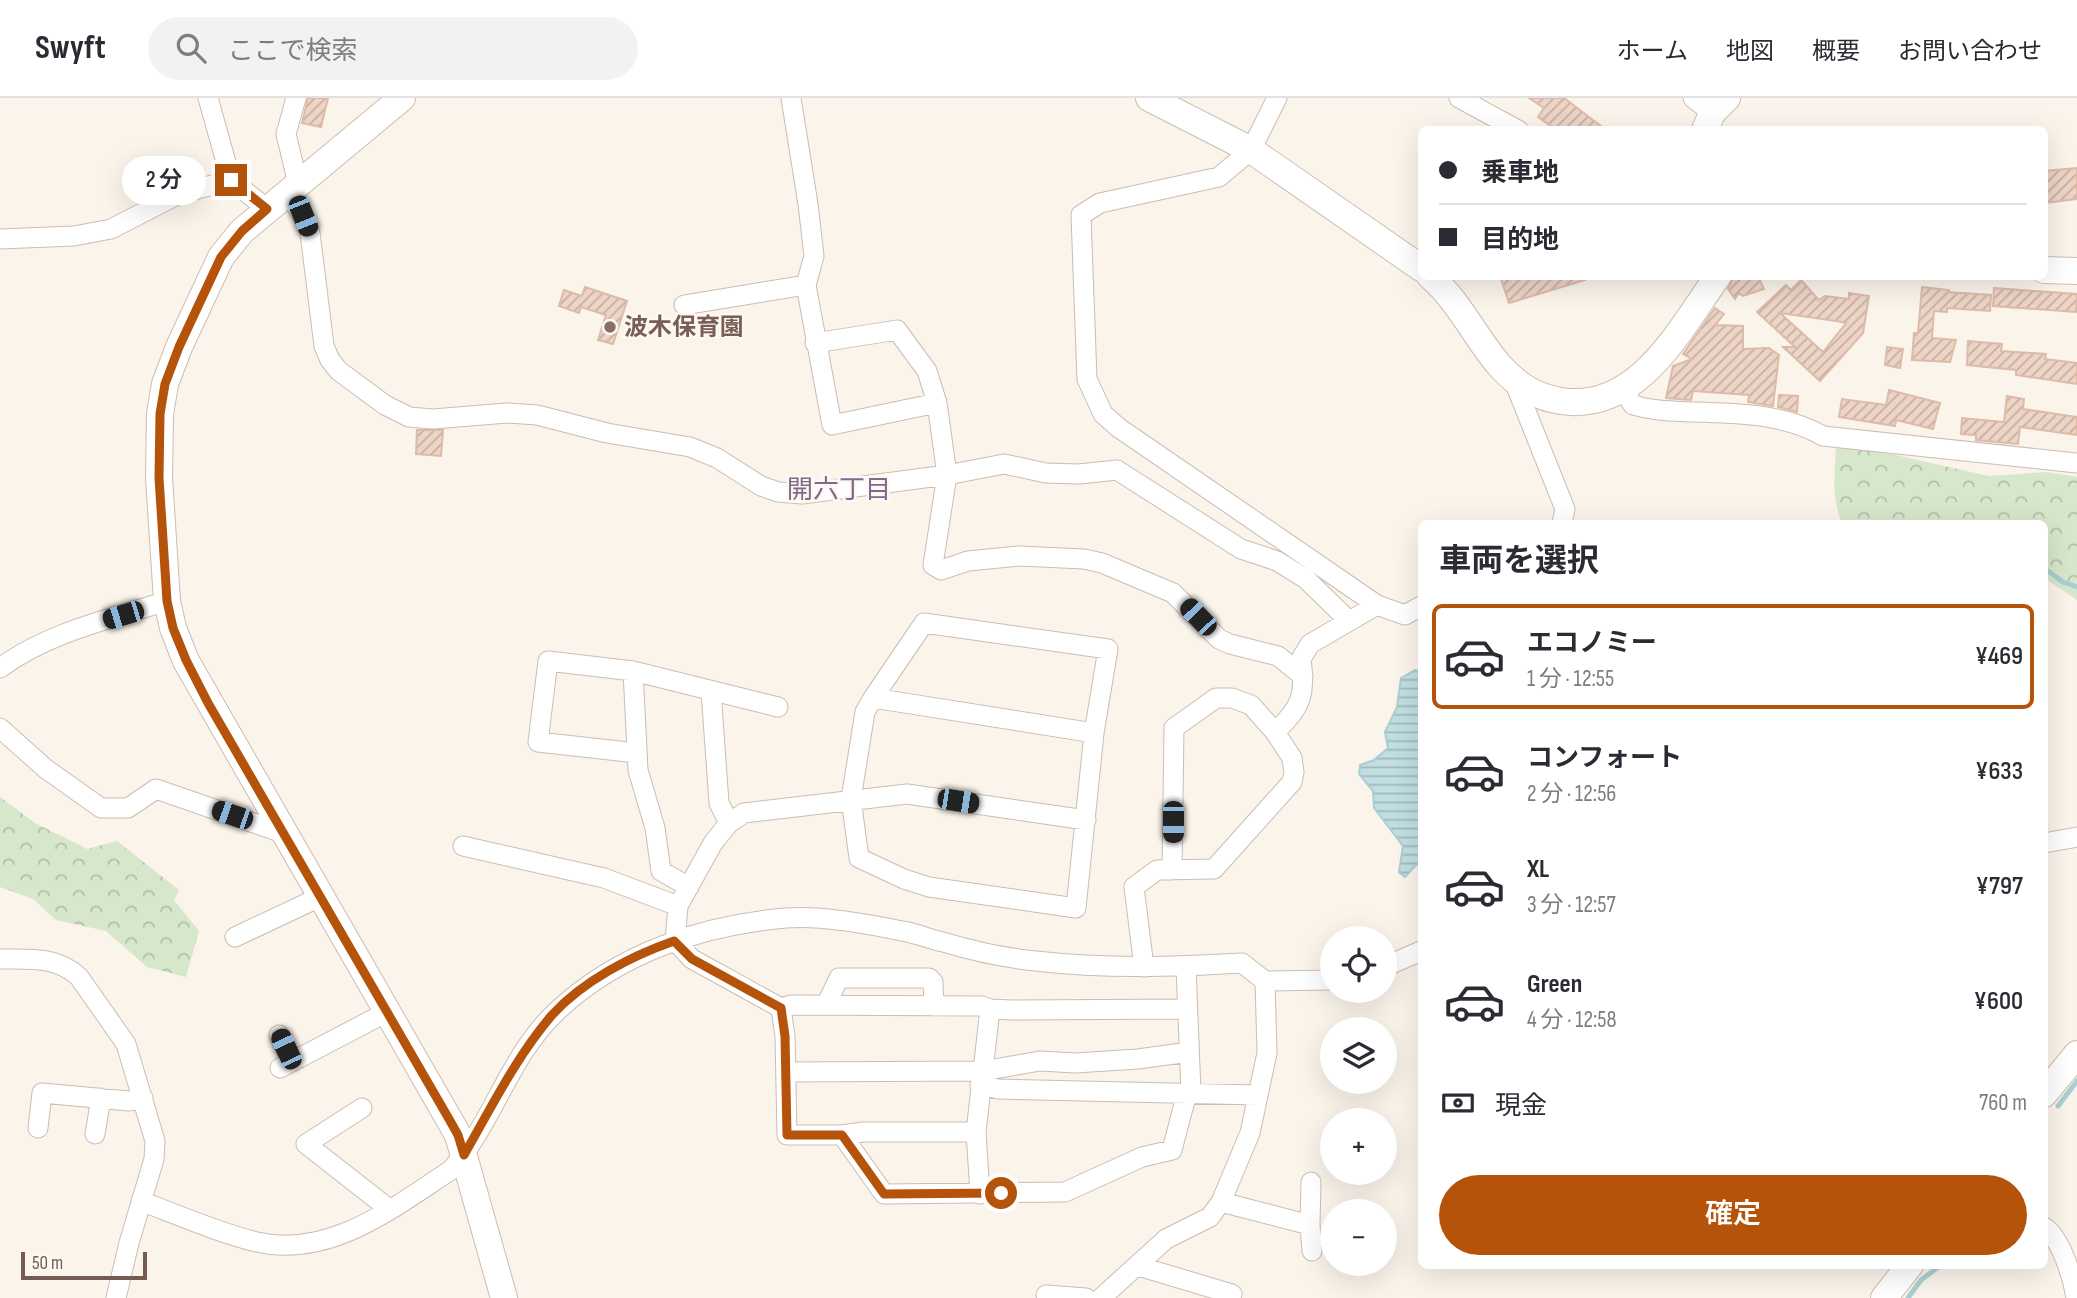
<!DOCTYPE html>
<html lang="ja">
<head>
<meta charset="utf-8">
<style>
	:root { --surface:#fff; --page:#f2f2f3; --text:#2b2b33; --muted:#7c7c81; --line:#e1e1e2; --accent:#b45309 }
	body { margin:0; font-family:"Sofia Sans Condensed","Noto Sans JP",sans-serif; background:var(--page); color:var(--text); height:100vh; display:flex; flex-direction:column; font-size:26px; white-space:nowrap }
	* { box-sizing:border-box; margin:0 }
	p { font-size:23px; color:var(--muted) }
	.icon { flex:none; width:38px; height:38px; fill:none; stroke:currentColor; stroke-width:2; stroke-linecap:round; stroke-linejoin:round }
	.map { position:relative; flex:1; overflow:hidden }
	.drawer { position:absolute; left:1418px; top:422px; width:630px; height:749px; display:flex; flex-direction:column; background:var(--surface); border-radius:10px; box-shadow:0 7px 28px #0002 }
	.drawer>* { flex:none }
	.banner { position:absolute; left:1418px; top:28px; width:630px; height:154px; border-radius:10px; box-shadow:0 7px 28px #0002; display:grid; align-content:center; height:154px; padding:0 21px; background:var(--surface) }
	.buttons { position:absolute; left:1320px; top:828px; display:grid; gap:14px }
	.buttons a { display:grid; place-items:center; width:77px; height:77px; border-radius:50%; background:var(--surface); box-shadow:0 7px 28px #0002; font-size:35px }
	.scale { position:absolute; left:21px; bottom:18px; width:126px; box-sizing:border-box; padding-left:7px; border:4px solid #735c51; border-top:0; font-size:19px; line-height:24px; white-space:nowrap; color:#735c51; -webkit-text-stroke:5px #fdf8f1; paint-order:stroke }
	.end { position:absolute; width:32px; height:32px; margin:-16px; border:9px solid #b45309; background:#fff; box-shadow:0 0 0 4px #fff }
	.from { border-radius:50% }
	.bubble { position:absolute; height:49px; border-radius:24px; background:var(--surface); box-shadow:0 7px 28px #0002; font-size:23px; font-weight:600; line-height:49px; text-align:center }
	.car { position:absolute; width:21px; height:42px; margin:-21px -10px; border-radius:9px; box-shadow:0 0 5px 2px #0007; background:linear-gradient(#222 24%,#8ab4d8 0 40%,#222 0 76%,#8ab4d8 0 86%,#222 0) }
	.banner b { display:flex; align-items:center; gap:24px; height:66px; font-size:26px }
	.banner b+b { border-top:2px solid var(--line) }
	.banner i { width:18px; height:18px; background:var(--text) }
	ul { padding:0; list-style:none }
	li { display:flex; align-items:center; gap:21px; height:105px; margin:0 14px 10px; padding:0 7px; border:4px solid transparent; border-radius:10px }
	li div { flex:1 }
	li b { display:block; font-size:26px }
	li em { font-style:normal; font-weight:600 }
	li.active { border-color:var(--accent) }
	li>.icon { width:63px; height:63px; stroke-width:1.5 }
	h2 { padding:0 21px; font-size:32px; line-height:84px }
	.pay { display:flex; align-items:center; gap:18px; height:77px; padding:0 21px; font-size:26px }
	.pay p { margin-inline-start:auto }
	.button { display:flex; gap:14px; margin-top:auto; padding:14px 21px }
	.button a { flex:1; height:80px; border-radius:42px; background:var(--accent); color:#fff; font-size:28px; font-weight:600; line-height:80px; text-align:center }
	header { display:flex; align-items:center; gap:42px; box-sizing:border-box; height:98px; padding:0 35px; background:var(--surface); border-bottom:2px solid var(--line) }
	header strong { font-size:33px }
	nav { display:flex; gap:38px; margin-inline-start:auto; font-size:24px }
	.search { width:490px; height:63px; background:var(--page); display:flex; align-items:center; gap:18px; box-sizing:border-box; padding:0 24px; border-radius:38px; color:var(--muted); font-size:26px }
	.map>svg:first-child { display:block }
</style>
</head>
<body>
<header>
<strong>Swyft</strong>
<div class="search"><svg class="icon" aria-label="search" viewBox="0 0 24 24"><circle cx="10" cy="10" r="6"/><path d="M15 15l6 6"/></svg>ここで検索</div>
<nav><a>ホーム</a><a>地図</a><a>概要</a><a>お問い合わせ</a></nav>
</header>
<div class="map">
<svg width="2077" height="1200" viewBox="0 0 2077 1200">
	<defs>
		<pattern id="forest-crowns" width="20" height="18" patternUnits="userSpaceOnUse" patternTransform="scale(1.75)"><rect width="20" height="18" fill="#d7e7cb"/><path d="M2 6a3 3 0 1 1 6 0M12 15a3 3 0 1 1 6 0" fill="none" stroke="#b3bea7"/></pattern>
		<pattern id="water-rules" width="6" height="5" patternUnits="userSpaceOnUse" patternTransform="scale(1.75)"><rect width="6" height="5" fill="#c1dfe2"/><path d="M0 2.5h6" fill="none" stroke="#a1b8ba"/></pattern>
		<pattern id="building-hatch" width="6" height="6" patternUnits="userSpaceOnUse" patternTransform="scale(1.75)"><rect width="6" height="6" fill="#edd4c6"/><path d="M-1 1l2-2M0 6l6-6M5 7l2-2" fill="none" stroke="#c4afa3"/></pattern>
	</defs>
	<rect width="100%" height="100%" fill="#faf4eb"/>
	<path fill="url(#forest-crowns)" d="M1836,348l55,8 98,22 58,-4 30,5v123l-33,-22v-55h-202c-11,-24 -7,-51 -6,-77z
		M0,699l35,26 52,26 30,-8 62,49 -5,10 25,31 -13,46 -39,-10 -41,-36 -50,-11 -23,-21 -33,-12z"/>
	<path fill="url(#water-rules)" stroke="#a9ced3" stroke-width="2" d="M1415,572l6,2v192l-5,1 -11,12 -6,-5 4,-26 -29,-38 -1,-17 -14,-17 1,-9 14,-5 14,-12 -3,-16 12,-25 4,-29z"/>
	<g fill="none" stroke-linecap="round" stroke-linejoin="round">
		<path stroke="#a9ced3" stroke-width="5" d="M2044,470l19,14 14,5
			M2058,1008l19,-25
			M1908,1200l13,-18 20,-15"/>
	</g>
	<path fill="url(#building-hatch)" stroke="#debba8" stroke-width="2" fill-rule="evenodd" d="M308,0h20l-7,29 -19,-4z
		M1529,0h35l42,32h-50l-18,-13 6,-9z
		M2077,70v31l-33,4v-32z
		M1500,178h85v4l-76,23z
		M1734,178h24l6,13 -21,7 -4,-3 -4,6 -7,-10z
		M1801,182l18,20 6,-4 24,3v-6l20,3 -6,37 -43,48 -37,-34h12l-38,-35 29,-27 5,5zM1780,215l56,8 10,2 -23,29z
		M585,189l42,14 -14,43 -15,-4 8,-25 -25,-8 -2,6 -20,-7 5,-16 18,6z
		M1922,189l27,3 -1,2 43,3 -1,16 -43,-3v4l-13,-1 -2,27 24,2 -6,22 -38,-2 2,-27h4z
		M1994,190l83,6 -1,18 -83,-6z
		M1715,210l9,6 -9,11 28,1v23l26,-1 10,7 -6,51 -25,-4 1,-7 -56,-4 -2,9 -25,-2 7,-32 19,-7 -9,-5z
		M1968,243l34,3 -1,7 45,3 -1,5 32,4v21l-61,-9v-5l-49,-5z
		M1887,249l16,2 -3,19 -15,-3z
		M1889,292l51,13 -7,26 -37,-9 -1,6 -56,-9 3,-18 44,6z
		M1779,297l19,1 -1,16 -19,-5z
		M2007,298l17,3 -1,10 54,8v18l-57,-8 -2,17 -42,-4v-5l-15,-1 1,-16 42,4z
		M417,332h26l-2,26 -25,-2z"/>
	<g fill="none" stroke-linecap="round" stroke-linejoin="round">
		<g stroke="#ccbcb2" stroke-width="21">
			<path id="street" d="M208,0l23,82 36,29
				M296,0l-10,36 12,50
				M791,0l17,106 6,52 -8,29 26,140 105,-22
				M1277,0l-26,52 -32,27 -119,26 -19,12 6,164 16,35 16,14 258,177 28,10 16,-9
				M1459,0l59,32
				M1693,0l19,15
				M288,95l15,23 7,17 14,113 6,14 9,11 46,34 24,12 24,2 74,-6 30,2 70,18 83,14 27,11 44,28 17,6 24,2 145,-19 57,-11 42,9 33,1 38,-4 124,79 36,12 29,18 43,42
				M0,141l74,-3 37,-7 68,-35 52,-14
				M684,207l122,-20
				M815,245l82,-13 30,41 10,32 10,72 -14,90 8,5 27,-9 51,-5 65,3 18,4 71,30 46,46 11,5 48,12 25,20
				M1514,283l51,128 -3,14
				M1624,292l9,15c20,6 39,6 60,7 44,1 92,2 130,24l254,27
				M924,525l184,26 -14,84 -18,175 -147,-21 -25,-8 -45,-21 -8,-59 14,-87 8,-14z
				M0,570c49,-36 110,-49 167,-67
				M633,573l5,99 17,58 6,43 28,16
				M711,593l8,112 10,20
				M873,600l221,35
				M0,630l46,41 55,39h27l28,-19 127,44
				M1275,634c26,-24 31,-37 26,-73l9,-15 67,-39
				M637,655l-99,-11 10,-81 85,10 145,36
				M2044,745l33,-6
				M463,748l141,32 74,28
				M235,839l85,-40
				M675,843l17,18 89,49 11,-3 190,1 8,3 22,1 175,-1
				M675,843l3,-35 35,-63 16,-20 15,-10 163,-19 179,26
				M0,861c29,0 57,-3 79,18l47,67 29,97 -1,18 -25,84 -13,55
				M1186,868l5,127
				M1144,869l-10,-80 23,-17 57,-1 78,-87 2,-10 -2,-14 -17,-26 -24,-27 -19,-7h-16l-42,30 -2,142
				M1384,869l37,-16
				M826,907l13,-27h90l4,4 1,24
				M781,910l4,28 2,99h55l42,59 181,-2 77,-35 30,-7 15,-57
				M279,937l13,27
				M280,970l107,-56
				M786,974l196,-1 58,-10 35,2 63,-4 51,-7
				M980,987l18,4 260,6
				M362,1010l-56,36 83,65
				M38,1030l4,-35 87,8 14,-3
				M95,1036l6,-36
				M842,1037l21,-3h113
				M1311,1084l-1,43 2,26
				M980,1096l-4,-62 14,-123
				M141,1103c37,14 78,32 116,41 73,17 137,-35 194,-72 42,-47 58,-114 105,-158 62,-59 147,-87 230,-94 33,-3 83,6 116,13 14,2 27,8 41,11 30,9 61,16 93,19 68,8 138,6 206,2l23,18 67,-1
				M1221,1104l89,23
				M2044,1129c17,11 29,51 32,71
				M1138,1168l94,28
				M1046,1197l40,3
				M1101,1200l65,-59 44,-22 11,-15 29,-69 17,-80 -2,-72"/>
		</g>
		<g stroke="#cebcb0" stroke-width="28">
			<path id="secondary" d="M402,0l-160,133 -21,26 -42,90 -14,37 -5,30 -1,64 8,123 6,27 13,33 272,474 46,163
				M1149,0l102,52 170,118
				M1705,32l7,-17 15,-15
				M2044,172l33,1
				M1430,178c29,25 45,61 69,89 18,20 36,32 62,36 77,12 119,-72 157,-125
				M2044,996l33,-40
				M1884,1200l26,-33"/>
		</g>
		<use href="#street" stroke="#fff" stroke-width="19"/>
		<use href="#secondary" stroke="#fff" stroke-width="26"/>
	</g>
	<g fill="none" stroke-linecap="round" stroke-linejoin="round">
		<path stroke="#b45309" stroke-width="9" d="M231,82l36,29 -25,22 -21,26 -42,90 -14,37 -5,30 -1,64 8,123 6,27 13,32 22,43 241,416 9,16 6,20c27,-47 52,-98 88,-140 31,-34 79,-59 122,-74l18,18 89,49 4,28 2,99h55l42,59 117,-1"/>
	</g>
	<circle fill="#8d6e63" stroke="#fdf8f1" stroke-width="2.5" cx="610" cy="229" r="7"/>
	<g text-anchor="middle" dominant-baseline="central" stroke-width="5" stroke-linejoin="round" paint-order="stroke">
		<g font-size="24" font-weight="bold" fill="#785e54" stroke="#fdf8f1" text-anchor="start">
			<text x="624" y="229">波木保育園</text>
		</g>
		<g font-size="26" fill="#80698e" stroke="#fdf8f1">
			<text x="839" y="392">開六丁目</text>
		</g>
	</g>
</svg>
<div class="buttons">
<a><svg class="icon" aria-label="locate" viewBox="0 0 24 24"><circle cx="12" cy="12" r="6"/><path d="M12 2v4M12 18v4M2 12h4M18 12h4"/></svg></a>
<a><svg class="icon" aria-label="layers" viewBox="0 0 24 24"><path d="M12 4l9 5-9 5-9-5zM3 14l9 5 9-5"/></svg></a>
<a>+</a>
<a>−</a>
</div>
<div class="scale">50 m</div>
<i class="end from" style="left:1001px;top:1095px"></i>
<i class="end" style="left:231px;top:82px"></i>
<div class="bubble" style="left:122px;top:58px;width:84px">2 分</div>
<i class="car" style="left:303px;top:118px;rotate:158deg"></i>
<i class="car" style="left:123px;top:517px;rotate:253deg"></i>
<i class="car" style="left:1198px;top:519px;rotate:316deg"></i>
<i class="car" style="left:958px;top:703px;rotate:99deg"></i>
<i class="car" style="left:232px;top:717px;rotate:289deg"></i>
<i class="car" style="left:1173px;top:724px;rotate:180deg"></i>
<i class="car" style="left:286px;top:951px;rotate:335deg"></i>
<div class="banner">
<b><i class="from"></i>乗車地</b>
<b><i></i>目的地</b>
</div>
<section class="drawer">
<h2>車両を選択</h2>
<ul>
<li class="active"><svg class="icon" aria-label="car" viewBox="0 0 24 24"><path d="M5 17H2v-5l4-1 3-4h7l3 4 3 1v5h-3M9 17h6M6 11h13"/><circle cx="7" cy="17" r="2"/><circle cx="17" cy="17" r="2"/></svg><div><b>エコノミー</b><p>1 分 · 12:55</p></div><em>¥469</em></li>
<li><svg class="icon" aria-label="car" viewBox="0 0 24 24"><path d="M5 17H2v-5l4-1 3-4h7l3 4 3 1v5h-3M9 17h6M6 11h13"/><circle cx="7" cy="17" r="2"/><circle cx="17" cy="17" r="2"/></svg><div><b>コンフォート</b><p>2 分 · 12:56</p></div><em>¥633</em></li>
<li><svg class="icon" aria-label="car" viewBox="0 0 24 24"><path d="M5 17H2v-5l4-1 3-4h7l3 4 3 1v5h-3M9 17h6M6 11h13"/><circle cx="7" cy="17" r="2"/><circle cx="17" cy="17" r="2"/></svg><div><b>XL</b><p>3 分 · 12:57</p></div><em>¥797</em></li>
<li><svg class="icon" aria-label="car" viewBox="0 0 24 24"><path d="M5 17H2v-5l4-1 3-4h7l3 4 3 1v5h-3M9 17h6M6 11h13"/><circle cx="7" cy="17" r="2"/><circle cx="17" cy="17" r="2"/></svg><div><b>Green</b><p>4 分 · 12:58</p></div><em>¥600</em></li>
</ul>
<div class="pay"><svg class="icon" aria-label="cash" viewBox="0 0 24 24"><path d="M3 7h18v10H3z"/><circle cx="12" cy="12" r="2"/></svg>現金<p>760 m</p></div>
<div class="button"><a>確定</a></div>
</section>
</div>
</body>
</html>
